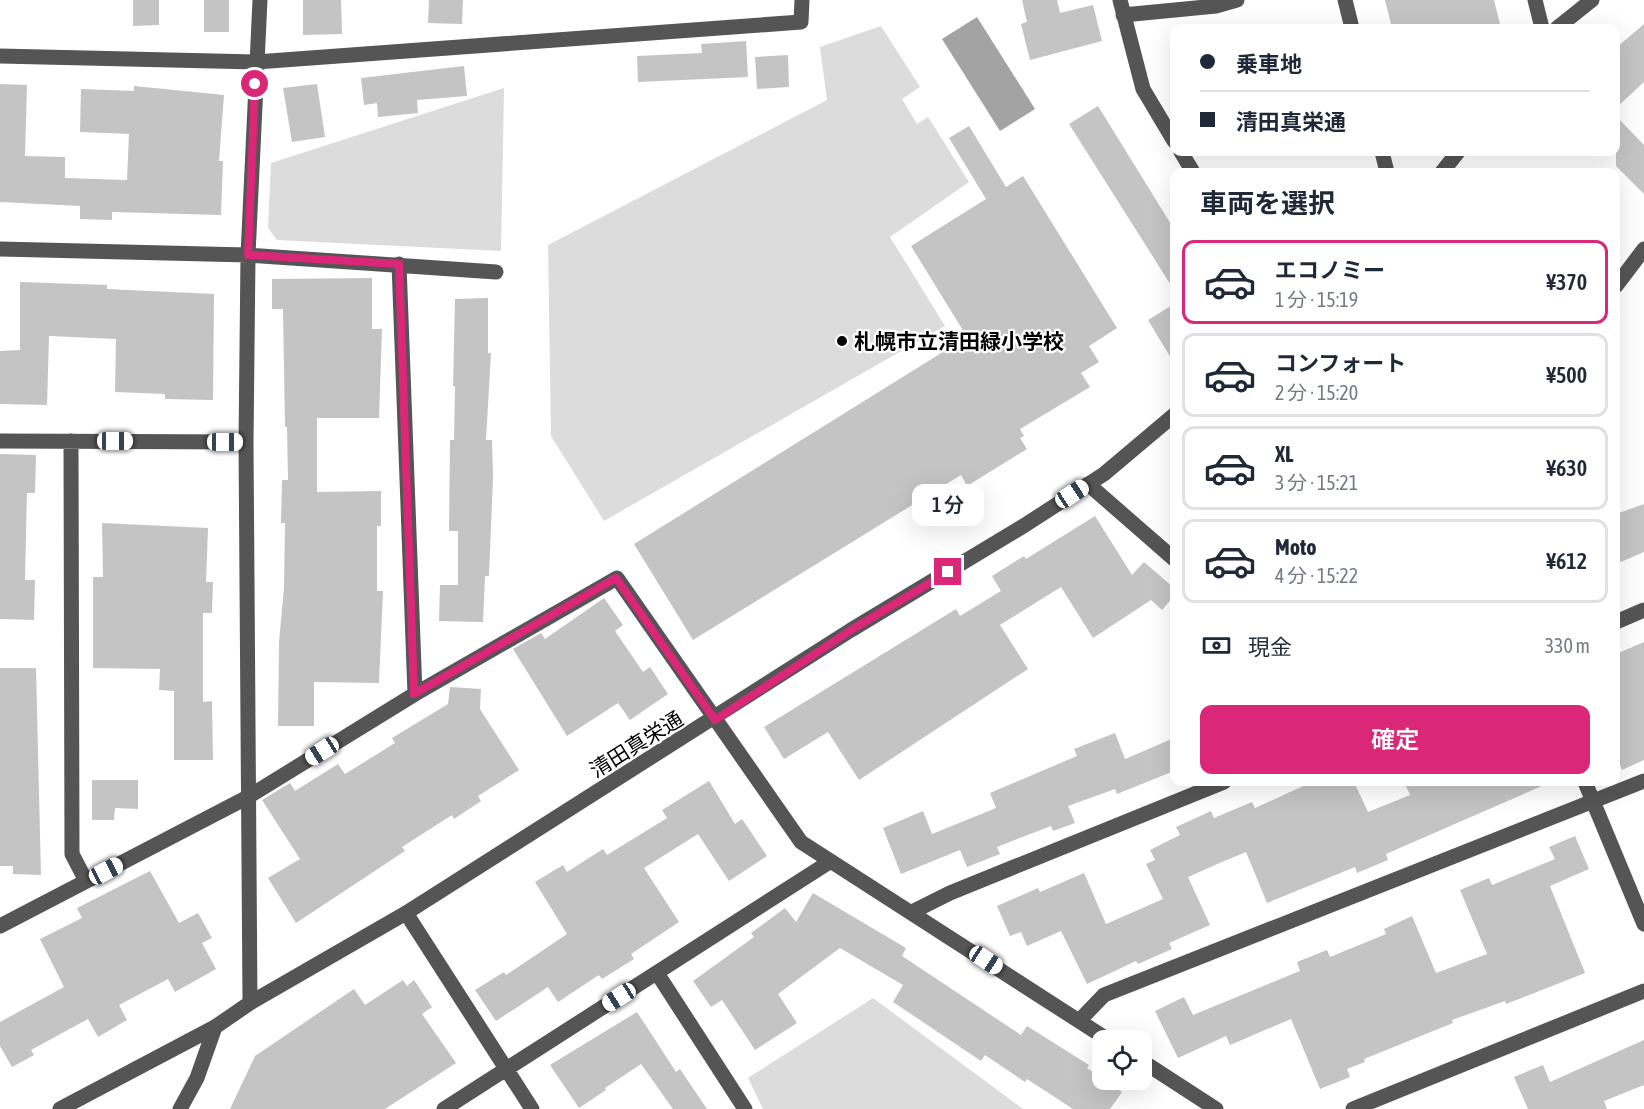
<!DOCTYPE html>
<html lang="ja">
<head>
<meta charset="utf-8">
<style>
	:root { --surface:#fff; --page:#f6f6f7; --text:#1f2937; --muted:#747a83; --line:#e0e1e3; --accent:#db2777 }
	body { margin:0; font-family:"Asap Condensed","Noto Sans JP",sans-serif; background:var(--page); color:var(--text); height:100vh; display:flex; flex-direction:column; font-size:22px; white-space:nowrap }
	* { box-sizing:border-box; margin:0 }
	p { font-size:20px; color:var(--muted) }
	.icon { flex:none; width:33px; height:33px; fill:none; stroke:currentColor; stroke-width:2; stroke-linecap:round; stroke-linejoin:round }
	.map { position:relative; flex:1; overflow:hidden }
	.details { position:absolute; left:1170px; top:168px; width:450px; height:618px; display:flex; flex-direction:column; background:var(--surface); border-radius:12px; box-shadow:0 6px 24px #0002 }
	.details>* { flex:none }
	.top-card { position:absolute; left:1170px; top:24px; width:450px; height:132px; border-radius:12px; box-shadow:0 6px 24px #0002; display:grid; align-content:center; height:132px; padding:0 30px; background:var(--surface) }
	.fabs { position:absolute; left:1092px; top:1030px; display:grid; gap:12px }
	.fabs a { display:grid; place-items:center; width:60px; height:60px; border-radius:12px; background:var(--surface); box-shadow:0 6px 24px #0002; font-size:30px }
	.end { position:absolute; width:27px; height:27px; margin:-14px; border:8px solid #db2777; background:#fff; box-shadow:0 0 0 3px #fff }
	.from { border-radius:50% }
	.bubble { position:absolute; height:42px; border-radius:12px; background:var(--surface); box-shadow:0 6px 24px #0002; font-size:20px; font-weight:600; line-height:42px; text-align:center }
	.car { position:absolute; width:18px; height:36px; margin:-18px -9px; border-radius:8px; box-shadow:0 0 4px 2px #0007; background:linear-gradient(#fff 24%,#345 0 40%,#fff 0 76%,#345 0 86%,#fff 0) }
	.top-card b { display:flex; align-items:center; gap:21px; height:57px; font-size:22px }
	.top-card b+b { border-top:2px solid var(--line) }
	.top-card i { width:15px; height:15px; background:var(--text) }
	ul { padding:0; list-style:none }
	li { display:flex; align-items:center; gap:18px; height:84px; margin:0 12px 9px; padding:0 18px; border:3px solid var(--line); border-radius:12px }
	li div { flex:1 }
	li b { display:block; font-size:22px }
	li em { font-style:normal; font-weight:600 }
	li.on { border-color:var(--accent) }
	li>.icon { width:54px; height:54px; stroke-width:1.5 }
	h2 { padding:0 30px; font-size:27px; line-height:72px }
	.pay { display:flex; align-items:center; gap:15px; height:66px; padding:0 30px; font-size:22px }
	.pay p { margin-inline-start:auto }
	.action { display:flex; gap:12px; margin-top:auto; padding:12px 30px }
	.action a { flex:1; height:69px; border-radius:12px; background:var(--accent); color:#fff; font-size:24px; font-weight:600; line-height:69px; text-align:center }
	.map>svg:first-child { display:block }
</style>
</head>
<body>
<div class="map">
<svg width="1644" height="1109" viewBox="0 0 1644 1109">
	<rect width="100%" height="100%" fill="#fff"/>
	<path fill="#dcdcdc" d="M881,26l39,61 -18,12 15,25 11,-7 41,65 -79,55 55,89 -341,195 -53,-85 -3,-191 279,-145 -7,-53z
		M504,88l-3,163 -224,-11 -9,-12 3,-65z
		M873,998l150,111h-260l-15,-31z"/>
	<path fill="#a3a3a3" d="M977,17l58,92 -35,22 -58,-92z"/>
	<path fill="#c4c4c4" d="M133,0h26v25l-26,1z
		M204,0h25v32h-25z
		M303,0h38l1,34 -39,1z
		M429,0h34l-1,24 -34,-1z
		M1022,0h35l3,13 33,-8 9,36 -72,19 -9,-36 6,-2z
		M1385,0h109l7,28h-109z
		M1644,24v58l-28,26v-60z
		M746,41l2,36 -110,5 -1,-26 65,-3 -1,-9z
		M788,55l1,32 -32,2 -2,-32z
		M464,66l3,30 -50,4 1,13 -40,4 -1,-14 -13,2 -3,-27z
		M0,84l27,1 -2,71 40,1v21l62,2 2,-46 -49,-2 1,-43 53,2v-5l90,9 -5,66h4l-2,54 -109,-3v8l-32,-1v-13l-80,-4z
		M317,84l8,53 -33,5 -9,-54z
		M1098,106l76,123v61l-105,-166z
		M1616,116l28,29v49l-28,-28z
		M969,126l37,61 17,-11 94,152 -28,18 10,16 -18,11 9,14 -70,42 4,7 -4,2 7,11 -60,37 -6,-11 -268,165 -59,-96 333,-207 -56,-91 75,-47 -37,-61z
		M372,278v51h10l-3,89h-62v74l64,-1v35h-4v65h6l-4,92 -65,-1v44h-36l1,-84 5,-54 1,-65h-4l1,-43h6l-1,-53h-2l-2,-118h-11v-30z
		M20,282l87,3v4l107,5 -1,106 -48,-1v-5l-50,-2 1,-53 -67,-3 -2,69 -47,-1v-53l20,-1z
		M488,298v55h3l-5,87h6l1,37 -4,99h-4l-2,46 -44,-1 1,-36h18v-54h-9l1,-91h4l1,-54h-2l2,-87z
		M1174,304v59l-26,-43z
		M0,454l36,1 -1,38h-8l-2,87h10l-1,40 -34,-1z
		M1644,504v48l-28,12v-50z
		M1095,516l37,59 12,-13 30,26v8l-12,14 -11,-10 -58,38 -32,-51 -61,38 28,44 -169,111 -31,-48 -44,27 -20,-32 192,-118 4,7 41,-25 -9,-15 32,-20 2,3z
		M102,523l106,5 -2,54h7l-1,31h-9v89l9,-1 1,59h-39v-69l-15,-1 1,-21 -67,-1v-91h10z
		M604,598l19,27 -8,6 28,41 7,-5 18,27 -38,26 -12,-17 -51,33 -54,-87 28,-16 4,6z
		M1644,642v118l-22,10 -6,-14v-102z
		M0,668h36l5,207 -28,-1v-8h-13z
		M450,687l31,2 -1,20 39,61 -41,26 3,5 -27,18 -2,-4 -50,32 3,4 -109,72 -28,-45 32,-19 -38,-59 28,-17 5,8 43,-27 7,10 50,-31 -3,-5 56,-34z
		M1115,733l10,26 49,-21v33l-57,23 -2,-5 -47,17 7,17 -22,8 -2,-5 -54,21 3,7 -33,13 -7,-17 -59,24 -18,-46 40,-17 9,23 64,-26 -6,-15 87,-37 -3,-7z
		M92,780h46v29l-23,-1 -1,12h-22z
		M709,781l26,43 7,-5 25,37 -38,25 -31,-47 -54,34 35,54 -48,32 3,5 -32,20 -3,-4 -41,27 -10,-15 -52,34 -21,-31 29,-18 2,3 61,-41 -32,-52 28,-17 4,7 36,-23 4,6 60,-37 -5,-8z
		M1312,782h42l14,30 42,-17 -6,-13h147l-165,72 2,6 -31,13 -2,-6 -88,36 -21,-51 -24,10 -34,15 22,48 -41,18 3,6 -34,15 -2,-3 -49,23 -26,-53 -34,15 -6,-14 -11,4 -13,-30 41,-18 2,4 44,-19 22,51 57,-25 -17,-35 9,-4 -5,-10 30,-15 -4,-8 35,-16 3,7 38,-16 3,6z
		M1575,836l14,33 -39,17 35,87 -79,31 -1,-3 -53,19 1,3 -89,36 1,3 -18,7 3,8 -30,12 -29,-70 -61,26 -4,-9 -48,22 -23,-47 29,-14 9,18 107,-44 -3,-9 30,-12 3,7 56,-23 -2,-5 28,-13 24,57 51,-19 -27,-64 29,-12 3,7 63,-26 -6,-12z
		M150,871l29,52 19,-10 14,25 -10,5 14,26 -41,23 -7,-13 -49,26 8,15 -29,17 -10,-18 -57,31 3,5 -22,12 -12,-21v-24l64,-35 -24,-48 42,-21 -5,-10z
		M813,893l93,55 -4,8 119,79 6,-9 62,39 -2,3 35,24 -12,17h-37l-46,-30 -2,3 -40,-27 -4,6 -88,-59 10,-17 -63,-37 -62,46 19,29 -42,27 -33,-50 -11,7 -18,-26 61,-44 -3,-4 34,-25 11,14z
		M403,980l4,6 7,-6 18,27 -10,7 34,49 -71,46h-155l25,-53 99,-67 11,16z
		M637,1012l39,60 4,-3 27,40h-34l-32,-45 -36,24 1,2 -27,18 -29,-43z
		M1644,1040v45l-40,16 3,8h-79l-14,-32 29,-12 7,17z"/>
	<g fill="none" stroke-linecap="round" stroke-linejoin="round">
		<path stroke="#555" stroke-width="15" d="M1120,0l23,89 31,52
			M1345,0l7,28
			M1535,0l7,28
			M1123,15l93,-9 21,-6
			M1557,28l35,-28
			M0,56l256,6 545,-40 1,-22
			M1181,152l12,20
			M1382,152l5,20
			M1442,172l16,-20
			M0,249l248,6 248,17
			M399,264l16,430
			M1616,286l28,-37
			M0,441l246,1
			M71,441l1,413 14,27
			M1088,484l86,75
			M1616,622l28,-12
			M1585,782l59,142
			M912,912l38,-19 274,-111
			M406,913l126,196
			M0,926l248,-129 167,-103 202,-116 184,264 309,199
			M657,973l88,136
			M250,1003l-4,-561 2,-187 12,-255
			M1079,1021l25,-26 540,-214
			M1142,1061l74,48
			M60,1109l155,-82
			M180,1109l17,-31 18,-51 35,-24 156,-90 445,-283 174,-105 79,-51 70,-59
			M444,1109l387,-248
			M1353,1109l291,-118"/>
	</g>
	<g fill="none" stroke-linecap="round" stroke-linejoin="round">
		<path stroke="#db2777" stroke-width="8" d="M255,84l-7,171 151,9 15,430 202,-116 99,142 136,-90 97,-58"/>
	</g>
	<circle fill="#000" stroke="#fff" stroke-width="2" cx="842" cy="341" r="6"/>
	<g text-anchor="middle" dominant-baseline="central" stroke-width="4.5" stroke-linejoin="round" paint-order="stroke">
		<g font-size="21" font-weight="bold" fill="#000" stroke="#fff" text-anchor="start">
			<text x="854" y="341">札幌市立清田緑小学校</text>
		</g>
		<g font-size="21" fill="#000" stroke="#fff">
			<text transform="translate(636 744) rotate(-32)">清田真栄通</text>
		</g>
	</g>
</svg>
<div class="fabs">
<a><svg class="icon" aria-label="locate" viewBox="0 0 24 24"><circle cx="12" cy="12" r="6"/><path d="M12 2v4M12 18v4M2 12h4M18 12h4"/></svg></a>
</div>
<i class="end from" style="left:255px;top:84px"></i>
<i class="end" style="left:948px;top:572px"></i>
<div class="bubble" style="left:912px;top:484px;width:72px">1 分</div>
<i class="car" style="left:115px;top:441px;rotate:90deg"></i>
<i class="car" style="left:225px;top:442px;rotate:90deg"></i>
<i class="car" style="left:1072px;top:494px;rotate:57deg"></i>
<i class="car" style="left:322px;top:751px;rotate:238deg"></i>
<i class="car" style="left:106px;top:871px;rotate:62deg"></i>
<i class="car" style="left:986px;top:960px;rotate:123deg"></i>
<i class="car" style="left:619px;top:997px;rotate:238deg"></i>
<div class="top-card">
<b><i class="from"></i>乗車地</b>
<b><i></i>清田真栄通</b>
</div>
<section class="details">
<h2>車両を選択</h2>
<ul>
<li class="on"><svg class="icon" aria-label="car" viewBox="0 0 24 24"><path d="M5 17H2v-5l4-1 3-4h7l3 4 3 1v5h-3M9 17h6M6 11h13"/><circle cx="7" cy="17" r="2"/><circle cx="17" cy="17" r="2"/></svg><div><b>エコノミー</b><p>1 分 · 15:19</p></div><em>¥370</em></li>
<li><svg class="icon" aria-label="car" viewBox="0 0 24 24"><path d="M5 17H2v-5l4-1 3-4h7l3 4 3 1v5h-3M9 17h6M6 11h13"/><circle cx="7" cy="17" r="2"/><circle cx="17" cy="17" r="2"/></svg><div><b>コンフォート</b><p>2 分 · 15:20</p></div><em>¥500</em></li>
<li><svg class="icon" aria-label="car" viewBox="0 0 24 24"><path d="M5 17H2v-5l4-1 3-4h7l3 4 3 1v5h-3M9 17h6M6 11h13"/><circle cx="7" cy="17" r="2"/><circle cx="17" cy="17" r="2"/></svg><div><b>XL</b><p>3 分 · 15:21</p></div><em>¥630</em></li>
<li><svg class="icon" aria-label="car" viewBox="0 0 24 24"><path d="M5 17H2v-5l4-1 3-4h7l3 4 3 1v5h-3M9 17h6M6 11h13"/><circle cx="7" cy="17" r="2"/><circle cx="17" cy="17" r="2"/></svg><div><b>Moto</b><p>4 分 · 15:22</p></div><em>¥612</em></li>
</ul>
<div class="pay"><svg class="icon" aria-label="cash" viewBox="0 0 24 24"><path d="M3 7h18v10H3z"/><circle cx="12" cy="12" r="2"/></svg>現金<p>330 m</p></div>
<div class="action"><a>確定</a></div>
</section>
</div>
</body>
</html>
